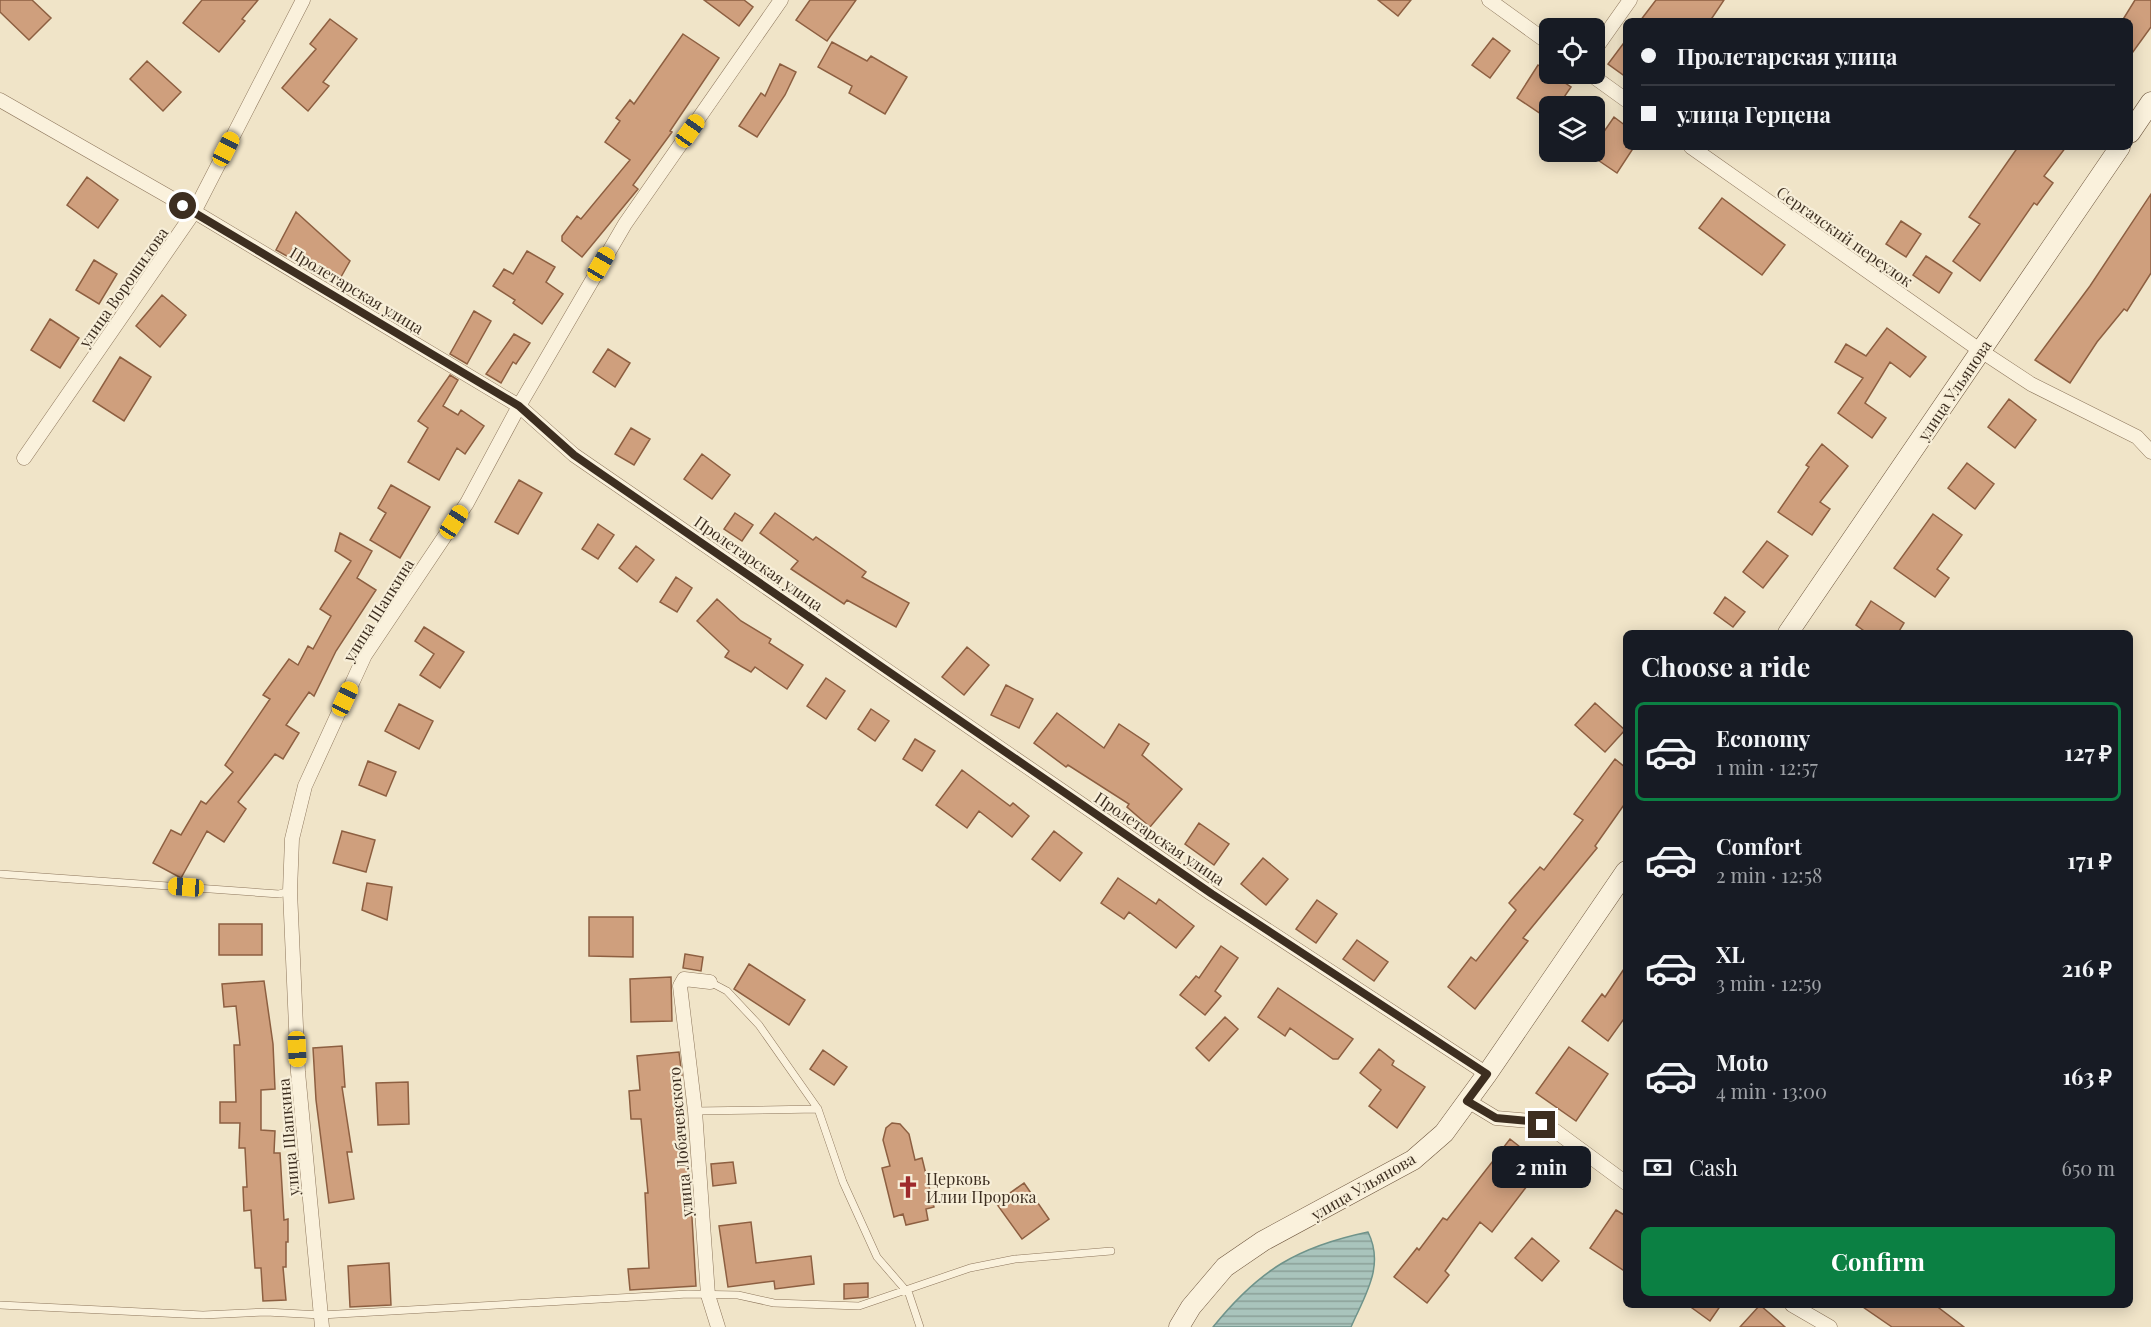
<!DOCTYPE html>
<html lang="en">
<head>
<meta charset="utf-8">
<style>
	:root { --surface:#171b24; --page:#20242c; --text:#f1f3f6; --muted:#9ea1a6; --line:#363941; --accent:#0b8043 }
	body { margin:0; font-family:"Playfair Display",serif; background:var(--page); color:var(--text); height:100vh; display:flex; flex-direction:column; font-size:22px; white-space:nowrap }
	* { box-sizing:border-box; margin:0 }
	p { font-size:20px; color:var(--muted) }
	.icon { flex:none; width:33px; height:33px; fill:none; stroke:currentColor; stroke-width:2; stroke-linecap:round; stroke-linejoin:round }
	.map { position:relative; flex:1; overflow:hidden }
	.drawer { position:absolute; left:1623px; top:630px; width:510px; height:678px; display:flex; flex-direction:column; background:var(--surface); border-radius:9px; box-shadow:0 3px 15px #0003 }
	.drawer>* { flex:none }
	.banner { position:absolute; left:1623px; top:18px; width:510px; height:132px; border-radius:9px; box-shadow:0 3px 15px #0003; display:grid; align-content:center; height:132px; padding:0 18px; background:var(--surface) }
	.fabs { position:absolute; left:1539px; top:18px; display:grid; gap:12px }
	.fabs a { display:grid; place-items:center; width:66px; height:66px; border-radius:9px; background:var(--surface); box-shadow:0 3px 15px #0003; font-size:30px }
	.end { position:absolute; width:27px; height:27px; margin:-14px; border:8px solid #3d2e20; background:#fff; box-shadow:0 0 0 3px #fff }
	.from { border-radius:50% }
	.bubble { position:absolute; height:42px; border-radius:9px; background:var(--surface); box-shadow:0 3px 15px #0003; font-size:20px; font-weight:700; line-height:42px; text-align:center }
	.car { position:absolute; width:18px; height:36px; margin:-18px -9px; border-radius:8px; box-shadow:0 0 4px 2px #0007; background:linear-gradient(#f5c518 24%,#345 0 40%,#f5c518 0 76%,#345 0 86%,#f5c518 0) }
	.banner b { display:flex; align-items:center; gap:21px; height:57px; font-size:22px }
	.banner b+b { border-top:2px solid var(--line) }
	.banner i { width:15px; height:15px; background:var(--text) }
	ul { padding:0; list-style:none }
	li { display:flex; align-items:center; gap:18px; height:99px; margin:0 12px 9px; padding:0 6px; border:3px solid transparent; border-radius:9px }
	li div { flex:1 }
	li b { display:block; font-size:22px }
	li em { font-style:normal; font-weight:700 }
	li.selected { border-color:var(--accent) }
	li>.icon { width:54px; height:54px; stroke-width:1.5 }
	h2 { padding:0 18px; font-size:27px; line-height:72px }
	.pay { display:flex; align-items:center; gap:15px; height:66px; padding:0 18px; font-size:22px }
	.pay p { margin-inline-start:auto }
	.button { display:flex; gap:12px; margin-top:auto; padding:12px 18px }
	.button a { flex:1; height:69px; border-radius:9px; background:var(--accent); color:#fff; font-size:24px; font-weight:700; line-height:69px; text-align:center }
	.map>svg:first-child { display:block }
</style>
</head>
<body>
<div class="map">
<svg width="2151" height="1327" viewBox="0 0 2151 1327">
	<defs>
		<pattern id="water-rules" width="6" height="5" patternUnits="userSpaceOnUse" patternTransform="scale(1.5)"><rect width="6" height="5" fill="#a9c4bc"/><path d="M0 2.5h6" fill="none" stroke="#8ba098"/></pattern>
	</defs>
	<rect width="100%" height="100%" fill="#f0e4c8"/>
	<path fill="url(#water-rules)" stroke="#6f938a" stroke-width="1.5" d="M1368,1232c17,34 -3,63 -17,95h-138c46,-57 84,-80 155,-95z"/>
	<path fill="#cf9f7d" stroke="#8d5f41" stroke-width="1.5" d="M0,0h32l19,18 -22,22 -29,-28z
		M202,0h56l-16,19 3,2 -26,31 -36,-29z
		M704,0h40l9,7 -14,19z
		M810,0h46l-29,41 -31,-21z
		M1378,0h33l-13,16z
		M1656,0h68l-14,21h-70z
		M2135,0h16v27l-21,29v-35h-8z
		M330,19l27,20 -34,43 6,4 -21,25 -26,-23 34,-39 -6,-5z
		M683,34l36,24 -49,73 2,1 -39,53 5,4 -56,68 -20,-16v-5l15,-20 4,3 49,-59 -25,-18 15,-21 -4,-3 14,-18 4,4z
		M1493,38l17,13 -20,27 -18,-13z
		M1626,40v37l-18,-13z
		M832,42l35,19 4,-5 36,21 -22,37 -36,-21 3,-7 -34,-19z
		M147,61l34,31 -18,19 -33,-32z
		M780,64l16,8 -11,23 -28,42 -18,-11 22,-33 4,3z
		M1538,65l33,22 -13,19h-8v14l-33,-22z
		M1614,117l12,9v21h8l-17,26 -28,-19 5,-2v-6z
		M2018,147h48l-22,29 9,7 -16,22 -3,-2 -54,78 -27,-20 27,-37 -11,-7z
		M87,177l31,23 -20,28 -31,-23z
		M2151,194v79l-24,38 -3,-2 -27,33 -27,41 -35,-23 55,-74z
		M1722,198l63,47 -23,30 -63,-47z
		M296,212l54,49 -13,23 -61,-34z
		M1901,221l20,13 -15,23 -20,-13z
		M527,251l28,16 -9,15 17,12 -21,30 -29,-21 2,-3 -22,-14 11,-17 9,5z
		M1926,256l26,17 -13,20 -26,-18z
		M94,260l23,14 -18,30 -23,-14z
		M162,295l24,20 -26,32 -24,-21z
		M474,311l17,10 -24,43 -17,-10z
		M50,319l29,19 -19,30 -29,-18z
		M1887,328l39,29 -16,20 -20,-15 -25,41 21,15 -14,20 -34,-25 25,-35 -28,-16 11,-18 20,12z
		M514,334l16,9 -14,21 -3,-2 -12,21 -15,-9z
		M608,349l22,14 -15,24 -22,-15z
		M120,357l31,20 -27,44 -31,-20z
		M450,375l8,5 -15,26 15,9 3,-5 23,16 -19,28 -8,-6 -18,32 -31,-18 20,-34 -10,-7z
		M2009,399l27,21 -21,28 -27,-21z
		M631,428l19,11 -16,26 -19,-11z
		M1822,444l26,22 -28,36 10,7 -18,26 -34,-23 31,-45 -3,-2z
		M702,454l28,21 -18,24 -28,-20z
		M1967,463l27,21 -19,25 -27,-21z
		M519,480l23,13 -24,41 -23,-12z
		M391,485l39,22 -30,51 -30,-18 16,-27 -8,-5z
		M735,513l18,12 -11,16 -18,-12z
		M775,513l38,27 3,-3 50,35 -4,5 47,26 -13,24 -49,-27 -3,4 -53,-35 7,-8 -38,-28z
		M1933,514l29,21 -25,34 12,9 -14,19 -41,-29z
		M598,524l16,11 -16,24 -16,-10z
		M340,533l32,18 -15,27 19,12 -40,61 -22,45 -5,-4 -23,33 13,8 -16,26 -8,-5 -37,48 8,7 -22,33 -17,-11 -26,47 -28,-15 18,-33 10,5 20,-34 5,3 27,-32 -8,-7 45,-66 -7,-4 26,-36 9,6 10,-19 5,3 18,-33 -11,-7 31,-48 -16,-10z
		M1767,541l21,15 -25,32 -20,-16z
		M636,546l18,14 -17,22 -18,-14z
		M676,577l16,11 -15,24 -17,-10z
		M1725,597l20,15 -12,15 -19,-14z
		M717,599l24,22 30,18 -2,4 34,22 -16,24 -32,-22 -4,5 -26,-15 4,-6 -32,-30z
		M1871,601l33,22 -6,10h-31l-11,-8z
		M424,627l40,25 -24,36 -20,-13 14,-21 -19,-13z
		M967,647l22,18 -25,30 -22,-18z
		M826,678l19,13 -19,28 -19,-13z
		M1006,685l27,14 -14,29 -28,-13z
		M1595,703l30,27 -20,22 -30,-27z
		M399,704l34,17 -14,28 -34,-18z
		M871,709l18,12 -14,20 -17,-12z
		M1057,713l47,35 15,-24 30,20 -7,11 40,34 -32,38 -23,-20 2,-3 -61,-39 -2,2 -32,-24z
		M915,739l20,12 -13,20 -19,-12z
		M1615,759l11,9v34l-31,44 2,2 -74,90 5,3 -53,68 -27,-22 23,-30 5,4 40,-51 -7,-7 31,-36 4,3 39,-50 -9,-6z
		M368,761l28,11 -10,24 -27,-11z
		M962,770l48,36 3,-3 16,13 -17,21 -33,-26 -12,17 -31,-23z
		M1199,823l30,21 -15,21 -29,-21z
		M342,831l33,9 -9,32 -33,-9z
		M1054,831l28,22 -22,28 -28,-22z
		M1263,858l25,21 -22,26 -25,-21z
		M1118,878l38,26 3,-5 35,27 -18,22 -47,-36 -5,7 -23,-16z
		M367,883l25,4 -5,33 -25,-10z
		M1317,900l20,14 -21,29 -20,-14z
		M589,917h44v40l-44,-1z
		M219,924h43v31h-43z
		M1357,940l31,22 -14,19 -31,-22z
		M1221,946l17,12 -23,33 6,5 -16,19 -25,-20 16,-19 3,2z
		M685,954l18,3 -2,14 -18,-3z
		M749,964l56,36 -16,25 -55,-36z
		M1626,966v50l-18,25 -26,-20 20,-27 3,3z
		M671,977l1,44 -41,1 -1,-43z
		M264,981l9,63 2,45 -14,1v40l14,1 -1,22h6l4,67 4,-1v23h-2v25h-3l3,33 -23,1 -2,-33h-6l-4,-58 -7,1 -1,-24h4l-2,-39h-6l1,-25h-20v-21h16l-2,-57h6l-4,-39 -12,1 -2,-23z
		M1278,988l75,51 -15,20h-5l-43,-31 -5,8 -27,-19z
		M1225,1017l13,12 -29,32 -13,-13z
		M342,1046l3,41h-3l10,65h-5l7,47 -25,4 -13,-103 -3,-52z
		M1569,1047l39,27 -32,47 -40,-28z
		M1379,1049l15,12 -2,4 33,22 -28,41 -28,-22 12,-16 -21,-17z
		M823,1050l24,17 -13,18 -24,-16z
		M679,1052l3,24h-3l1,40 5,51h4l7,119 -66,4 -2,-21 21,-1 -4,-75h3l-7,-74h-10l-2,-28 11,-1 -3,-34z
		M408,1082l1,42 -31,1 -2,-42z
		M892,1123l8,1 9,10 6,26 7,-2 12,49 -8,2 2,11 -22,5 -3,-11 -9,3 -12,-49 8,-2 -7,-26 3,-12z
		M1510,1139l33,26 -51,67 -12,-10 -35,49 4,4 -22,28 -33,-26 23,-29 2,2 24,-32 4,2z
		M733,1162l3,21 -23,3 -2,-22z
		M1024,1183l25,36 -27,20 -26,-36z
		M1616,1210l10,6v56l-36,-24z
		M751,1222l5,41 55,-7 3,28 -39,5 -1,-8 -46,6 -9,-61z
		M1532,1238l27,23 -17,20 -27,-23z
		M389,1263l2,42 -41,2 -2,-41z
		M868,1283v14l-24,2v-15z
		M1688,1305h33l-11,16z
		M1760,1305l25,22h-45z
		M1860,1305h75l29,22h-72z"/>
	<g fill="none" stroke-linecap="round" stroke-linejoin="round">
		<g stroke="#8d765c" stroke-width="8">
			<path id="lane" d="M0,874l279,20 11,-3
				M710,982l17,9 32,34 59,84 25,73 34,75 32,37 11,33
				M695,1111l123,-2
				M0,1305l203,10 63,-3 55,3 367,-21 50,1 36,8 85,3 111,-38 45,-9 96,-8"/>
		</g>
		<g stroke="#8d765c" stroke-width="15">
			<path id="street" d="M1489,0l61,44
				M1594,51l36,-51
				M1590,74l36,26
				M0,100l173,99 346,207 55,49 638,439 275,180
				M1691,147l290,204 50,33 106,53 14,15
				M24,458l170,-246 109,-212
				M710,982l-26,-3 -4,7 15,125 13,184 10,32
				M1468,1101l28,17 34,3 24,9 72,53
				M1792,1305l38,22
				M322,1327l-24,-255 -8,-181 2,-52 13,-53 60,-131 102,-152 52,-97 106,-182 156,-224"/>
		</g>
		<g stroke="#6f573f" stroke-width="21">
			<path id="secondary" d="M2130,133l21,-31
				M1788,633l332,-486
				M1179,1327l12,-20 34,-40 38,-26 150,-81 31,-27 43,-59 139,-203"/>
		</g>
		<use href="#lane" stroke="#faf1dc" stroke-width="7"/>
		<use href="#street" stroke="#faf1dc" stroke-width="14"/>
		<use href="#secondary" stroke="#faf1dc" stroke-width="20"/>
	</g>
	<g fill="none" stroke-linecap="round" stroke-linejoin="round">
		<path stroke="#3d2e20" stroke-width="8" d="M183,206l336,200 55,49 20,14 618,425 275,180 -20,27 29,17 34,3 12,4"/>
	</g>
	<defs>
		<g id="church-bare" transform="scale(1.8)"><path d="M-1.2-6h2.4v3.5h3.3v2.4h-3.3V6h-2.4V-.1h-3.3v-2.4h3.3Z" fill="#9e2a2b" stroke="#f7eed8" stroke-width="2.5" paint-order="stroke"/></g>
	</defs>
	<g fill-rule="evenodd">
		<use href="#church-bare" x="908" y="1187"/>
	</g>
	<g text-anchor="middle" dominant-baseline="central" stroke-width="4.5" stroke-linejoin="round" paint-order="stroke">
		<g font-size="16" fill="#3d2e20" stroke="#f7eed8">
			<text transform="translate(1845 236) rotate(35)">Сергачский переулок</text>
			<text transform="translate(123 287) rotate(-55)">улица Ворошилова</text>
			<text transform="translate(357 290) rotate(31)">Пролетарская улица</text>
			<text transform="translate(1954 390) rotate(-56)">улица Ульянова</text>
			<text transform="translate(759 563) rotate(35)">Пролетарская улица</text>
			<text transform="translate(378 610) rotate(-58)">улица Шапкина</text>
			<text transform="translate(1160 838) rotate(34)">Пролетарская улица</text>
			<text transform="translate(288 1137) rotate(-95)">улица Шапкина</text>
			<text transform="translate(680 1142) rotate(-95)">улица Лобачевского</text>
			<text transform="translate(1363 1186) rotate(-30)">улица Ульянова</text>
		</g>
		<g font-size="16" fill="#3d2e20" stroke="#f7eed8" text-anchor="start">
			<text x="926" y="1178">Церковь<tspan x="926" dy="18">Илии Пророка</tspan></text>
		</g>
	</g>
</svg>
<div class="fabs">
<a><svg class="icon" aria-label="locate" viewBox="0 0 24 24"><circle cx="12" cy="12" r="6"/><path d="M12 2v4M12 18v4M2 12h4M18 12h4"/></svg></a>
<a><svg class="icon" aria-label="layers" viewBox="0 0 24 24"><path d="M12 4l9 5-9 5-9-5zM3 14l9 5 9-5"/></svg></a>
</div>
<i class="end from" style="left:183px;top:206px"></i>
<i class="end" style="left:1542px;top:1125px"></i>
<div class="bubble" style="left:1492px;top:1146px;width:99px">2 min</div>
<i class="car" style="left:690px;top:131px;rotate:35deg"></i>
<i class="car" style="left:226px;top:149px;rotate:27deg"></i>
<i class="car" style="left:601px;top:264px;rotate:30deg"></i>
<i class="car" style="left:454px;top:522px;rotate:33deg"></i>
<i class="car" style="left:345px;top:699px;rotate:25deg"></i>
<i class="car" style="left:186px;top:887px;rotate:274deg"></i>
<i class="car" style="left:297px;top:1049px;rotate:177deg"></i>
<div class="banner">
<b><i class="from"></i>Пролетарская улица</b>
<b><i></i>улица Герцена</b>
</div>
<section class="drawer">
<h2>Choose a ride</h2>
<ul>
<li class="selected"><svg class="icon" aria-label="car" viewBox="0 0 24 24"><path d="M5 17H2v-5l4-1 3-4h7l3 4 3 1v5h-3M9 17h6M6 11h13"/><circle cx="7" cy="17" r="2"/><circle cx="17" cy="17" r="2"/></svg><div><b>Economy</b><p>1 min · 12:57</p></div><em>127 ₽</em></li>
<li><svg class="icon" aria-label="car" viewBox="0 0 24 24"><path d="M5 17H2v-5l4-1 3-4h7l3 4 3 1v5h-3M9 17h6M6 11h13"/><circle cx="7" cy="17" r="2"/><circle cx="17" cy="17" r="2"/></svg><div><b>Comfort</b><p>2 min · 12:58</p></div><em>171 ₽</em></li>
<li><svg class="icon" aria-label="car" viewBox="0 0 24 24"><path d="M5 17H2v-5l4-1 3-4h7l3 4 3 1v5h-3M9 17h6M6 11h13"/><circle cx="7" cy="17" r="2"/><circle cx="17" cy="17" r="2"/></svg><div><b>XL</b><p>3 min · 12:59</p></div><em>216 ₽</em></li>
<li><svg class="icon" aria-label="car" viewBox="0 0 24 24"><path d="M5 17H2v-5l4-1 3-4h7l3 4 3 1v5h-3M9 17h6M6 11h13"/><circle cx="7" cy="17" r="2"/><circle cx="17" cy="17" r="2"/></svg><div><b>Moto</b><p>4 min · 13:00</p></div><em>163 ₽</em></li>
</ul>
<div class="pay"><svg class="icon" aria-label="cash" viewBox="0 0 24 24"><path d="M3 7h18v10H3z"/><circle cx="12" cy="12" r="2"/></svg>Cash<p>650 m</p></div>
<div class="button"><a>Confirm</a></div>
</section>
</div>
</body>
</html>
